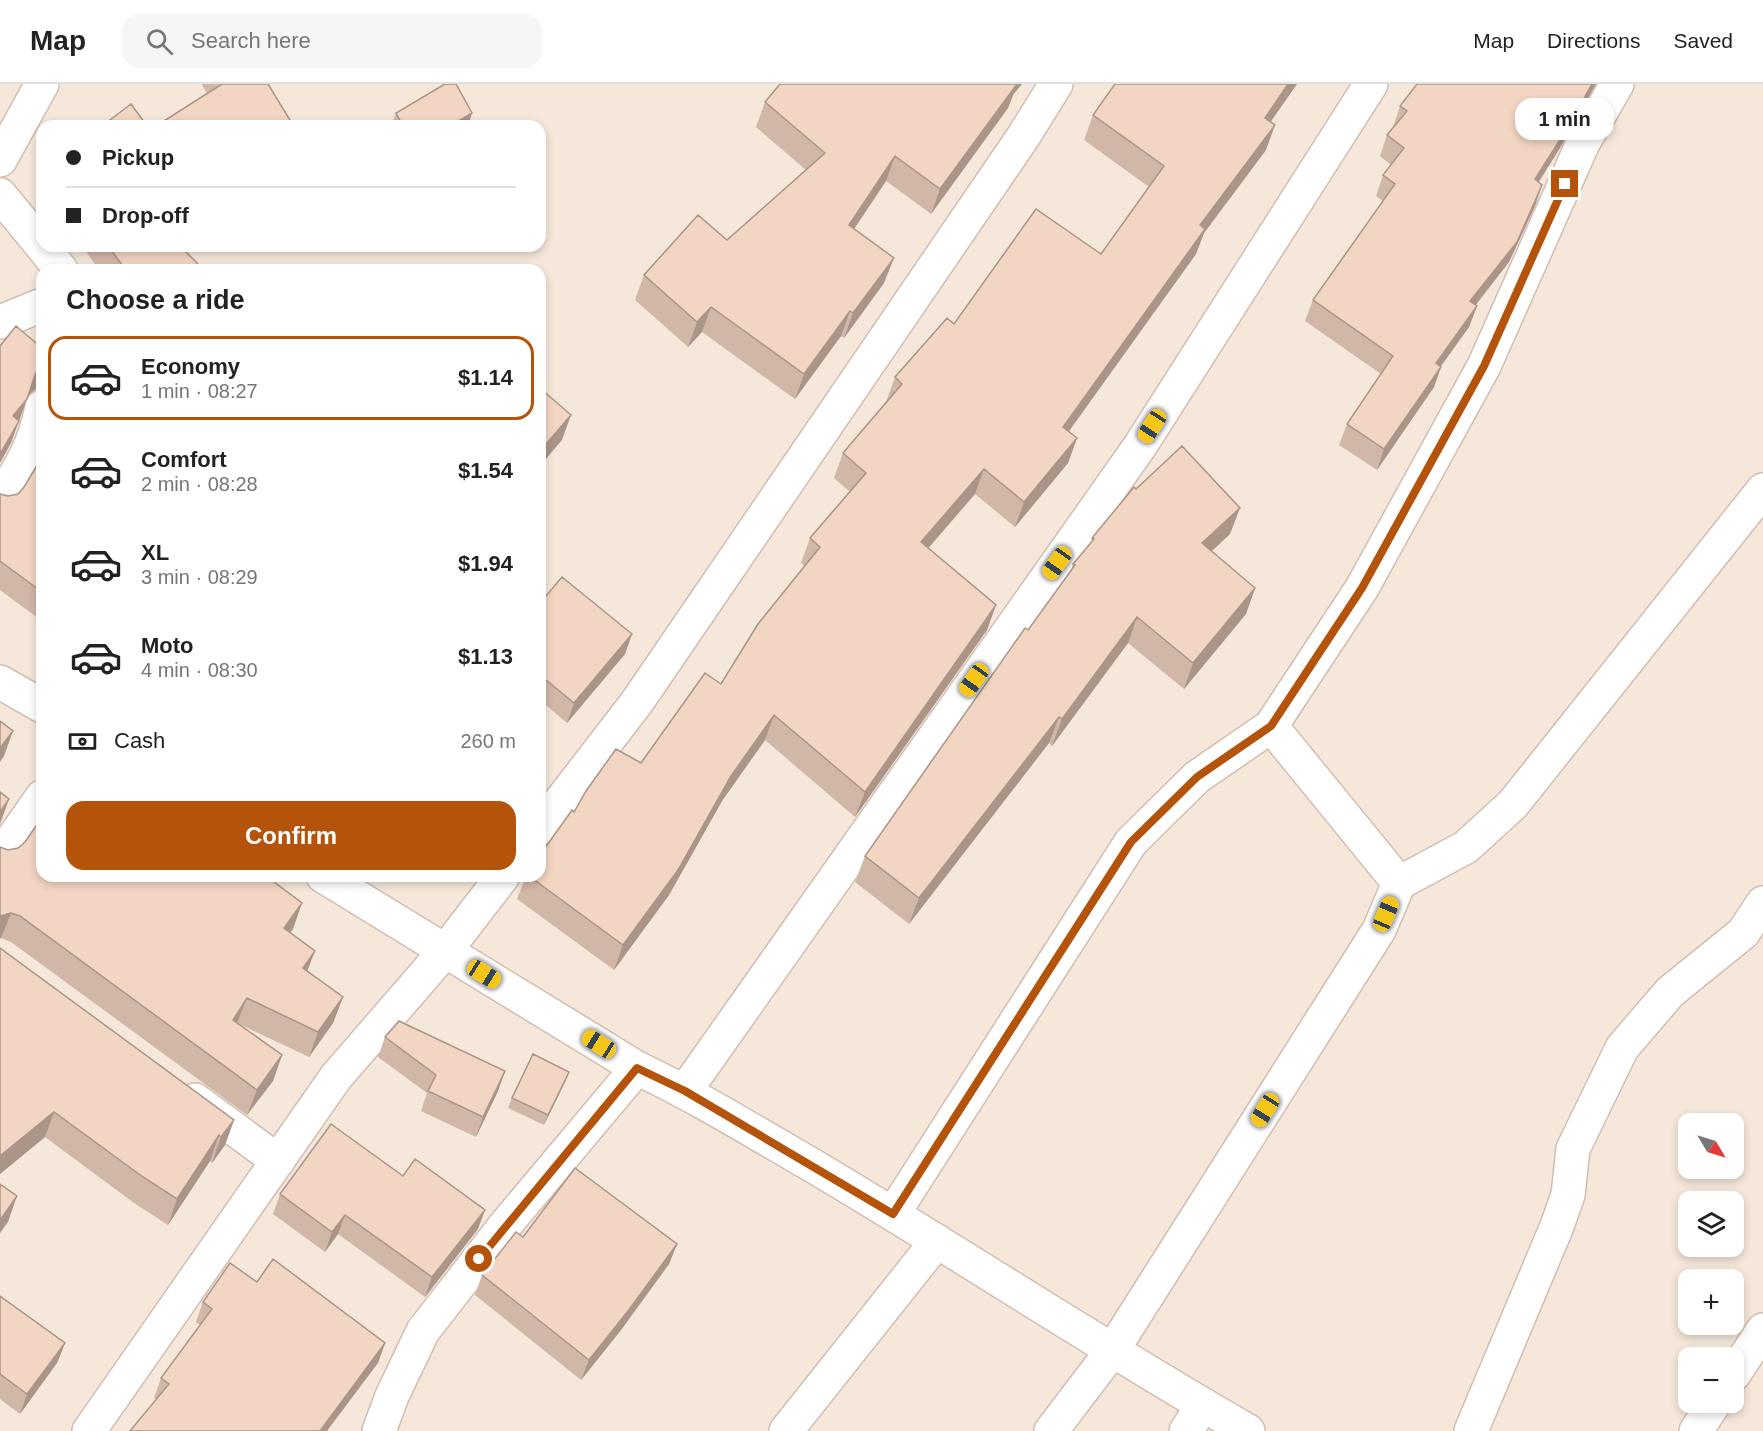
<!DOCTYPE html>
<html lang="en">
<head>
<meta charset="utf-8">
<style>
	:root { --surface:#fff; --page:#f6f6f6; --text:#222; --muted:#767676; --line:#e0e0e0; --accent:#b45309 }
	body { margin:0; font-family:Helvetica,sans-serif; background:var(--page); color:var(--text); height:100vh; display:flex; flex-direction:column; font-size:22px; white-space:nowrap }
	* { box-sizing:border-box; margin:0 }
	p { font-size:20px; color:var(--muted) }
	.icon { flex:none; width:33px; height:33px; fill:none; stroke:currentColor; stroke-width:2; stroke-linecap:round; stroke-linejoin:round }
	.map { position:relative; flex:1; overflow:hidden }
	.details { position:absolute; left:36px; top:180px; width:510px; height:618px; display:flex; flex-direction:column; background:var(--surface); border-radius:18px; box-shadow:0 3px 9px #0003 }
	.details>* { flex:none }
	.banner { position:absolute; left:36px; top:36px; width:510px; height:132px; border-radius:18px; box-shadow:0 3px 9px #0003; display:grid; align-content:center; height:132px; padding:0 30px; background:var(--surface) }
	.needle { width:39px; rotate:128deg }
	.fabs { position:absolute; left:1678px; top:1029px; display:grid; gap:12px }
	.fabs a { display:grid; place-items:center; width:66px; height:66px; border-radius:12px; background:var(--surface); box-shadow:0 3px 9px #0003; font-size:30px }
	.end { position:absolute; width:27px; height:27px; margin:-14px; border:8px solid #b45309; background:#fff; box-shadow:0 0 0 3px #fff }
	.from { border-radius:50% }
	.bubble { position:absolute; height:42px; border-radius:18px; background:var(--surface); box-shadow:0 3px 9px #0003; font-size:20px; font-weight:700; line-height:42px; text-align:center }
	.car { position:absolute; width:18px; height:36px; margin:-18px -9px; border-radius:8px; box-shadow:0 0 4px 2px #0007; background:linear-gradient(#f5c518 24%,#345 0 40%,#f5c518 0 76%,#345 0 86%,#f5c518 0) }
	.banner b { display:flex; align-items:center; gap:21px; height:57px; font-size:22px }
	.banner b+b { border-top:2px solid var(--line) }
	.banner i { width:15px; height:15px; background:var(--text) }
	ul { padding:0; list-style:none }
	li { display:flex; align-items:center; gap:18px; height:84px; margin:0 12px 9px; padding:0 18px; border:3px solid transparent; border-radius:18px }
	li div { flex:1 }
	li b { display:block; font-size:22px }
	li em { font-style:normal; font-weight:700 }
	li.current { border-color:var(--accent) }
	li>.icon { width:54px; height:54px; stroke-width:1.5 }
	h2 { padding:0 30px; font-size:27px; line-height:72px }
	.pay { display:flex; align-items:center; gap:15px; height:66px; padding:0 30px; font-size:22px }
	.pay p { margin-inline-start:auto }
	.button { display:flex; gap:12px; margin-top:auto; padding:12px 30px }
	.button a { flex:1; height:69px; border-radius:18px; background:var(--accent); color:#fff; font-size:24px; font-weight:700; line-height:69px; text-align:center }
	header { display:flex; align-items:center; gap:36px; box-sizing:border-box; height:84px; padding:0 30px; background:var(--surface); border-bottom:2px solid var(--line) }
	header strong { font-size:28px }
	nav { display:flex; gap:33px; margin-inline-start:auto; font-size:21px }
	.search { width:420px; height:54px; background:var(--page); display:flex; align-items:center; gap:15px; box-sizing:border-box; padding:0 21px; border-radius:18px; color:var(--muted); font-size:22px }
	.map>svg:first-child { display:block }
</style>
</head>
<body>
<header>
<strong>Map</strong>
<div class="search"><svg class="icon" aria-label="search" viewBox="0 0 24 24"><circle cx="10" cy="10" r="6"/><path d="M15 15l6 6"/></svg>Search here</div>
<nav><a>Map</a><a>Directions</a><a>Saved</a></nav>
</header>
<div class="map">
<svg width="1763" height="1347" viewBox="0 0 1763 1347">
	<rect width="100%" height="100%" fill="#fdf6ec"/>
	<path fill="#f5e8da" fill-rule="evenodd" d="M0,0h1763v1347h-1763zM42,42h498v120h-498zM42,186h498v606h-498zM1689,1040h45v44h-45zM1689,1118h45v44h-45zM1689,1196h45v44h-45zM1689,1274h45v44h-45z"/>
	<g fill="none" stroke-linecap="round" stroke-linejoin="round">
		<g stroke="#d1beb0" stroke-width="36">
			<path id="minor" d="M0,76l42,-76
				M0,111l42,51
				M42,162l19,24
				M0,238l42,-17
				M0,416c21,-34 34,-53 42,-93
				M540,744l97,-126 386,-565 33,-53
				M0,773l42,-60
				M1399,799l67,-36 47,-43 250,-314
				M685,1007l455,-645 231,-362
				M195,1016l83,61
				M893,1130l238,-372 66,-65 74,-51 91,-138 122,-222 99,-223 34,-59
				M1734,1290l29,-44
				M89,1347l247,-354 110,-127 57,-74
				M379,1347l13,-35 31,-65 84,-108 130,-155
				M786,1347l151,-190
				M1051,1347l61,-80 267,-421 20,-47 -128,-157
				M1186,1347l17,-26
				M1471,1347l86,-205 11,-31 5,-46 49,-101 48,-56 73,-59 20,-30
				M1696,1347l19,-29"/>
		</g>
		<g stroke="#d1beb0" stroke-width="36">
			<path id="tertiary" d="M0,598l42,24
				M323,792l314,192c61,29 119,65 178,99 145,86 286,180 433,264"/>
		</g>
		<use href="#minor" stroke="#fff" stroke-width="33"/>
		<use href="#tertiary" stroke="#fff" stroke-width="33"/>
	</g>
	<path fill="#d1b7a8" d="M203,0h65l22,36 -3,6h-131l51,-33 -5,-8z
		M1115,0h182l-27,38 -4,28 -62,83 -8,21 -127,177 8,7 -9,25 -53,64 -40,-33 -47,54 68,57 -9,25 -132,187 -90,-77 -43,61 -53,94 -55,75 -97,-71 9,-23h14l34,-64 67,-49 80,-79 84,-118 -4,-3 9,-25 40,-46 -16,-14 9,-25 43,-51 9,-25 59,-53 147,-70 48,-67 -65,-47 9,-25z
		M1013,11l-5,13 -77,106 -45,-33 -32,48 30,54 -40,55 -3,-2 -46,63 -93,-67 -14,15 -53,-47 9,-25 83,-35 79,-70 -50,-43 9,-25z
		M1400,22l160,42 -21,34 3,3 -7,21 -26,56 -33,43 1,1 -8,21 -28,39 -7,21 -57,83 -38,-25 8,-21 34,-50 -76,-53 8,-21 70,-99 -7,-5 7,-21 8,-10 -11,-9 7,-21 7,-8h-1z
		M396,29l72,13h-77z
		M82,162h98l24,24h-105z
		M42,373v164l-42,-31v-96l8,2 10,-2 6,-7z
		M1136,405l94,45 -18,17 43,37 -9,26 -62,75 -56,-46 -76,103 -3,-3 -140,181 -54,-42 10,-26 205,-283 3,-9 18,-21 1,-5z
		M540,519l92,31 -7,20 -58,69 -27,-23z
		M0,763l42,29 251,53 -3,4 17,38 36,26 -10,26 -24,34 -70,-33 43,31 -9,26 -26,34 -236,-173 -10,-4z
		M0,864l234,172 -9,25 -13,18 -2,-2 -42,64 -34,-22 -89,-66 -45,37z
		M385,953l120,34 -7,20 -22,46 -55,-26 6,-18 -49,-36z
		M565,998l-21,43 -36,-17 4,-10z
		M280,1110l198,35 -53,68 -87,-63 -13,18 -52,-38z
		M523,1153l154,7 -8,20 -48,66 -40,50 -106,-85 7,-20z
		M257,1198l128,61 -7,20 -222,37 -2,-2 7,-20 39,-53 -4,-3 7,-20z
		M0,1212l65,47 -8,20 -37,51 -20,-15z"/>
	<path fill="#aa9588" d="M1012,0h10l-9,11 -5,13 -77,106 9,-25z
		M1288,0h9l-41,59 9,-25z
		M1592,0h4l-36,64 -33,52 8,-21z
		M472,29l-4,13h-18z
		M290,36l-3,6h-7z
		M1275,41l-9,25 -62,83 -8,21 -142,198 9,-25 137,-202z
		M895,72l-9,25 -46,69 9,-25z
		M1542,101l-7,21 -26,56 -47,60 8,-21z
		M894,174l-10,25 -40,55 9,-25z
		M1477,222l-8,21 -41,57 8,-21z
		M711,223l-9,25 -14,15 9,-25z
		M850,227l-9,25 -46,63 9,-25z
		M1441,283l-7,20 -57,83 7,-21z
		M42,284v21h-6l-8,6 8,-23z
		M27,315l-16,44 -11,20v-9l13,-38z
		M571,331l-9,25 -22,26v-15z
		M1077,354l-9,25 -53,64 9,-25z
		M984,385l-9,25 -63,73 9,-25z
		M1240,424l-10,26 -38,35 10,-26z
		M1255,504l-9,26 -62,75 9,-26z
		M996,521l-9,25 -132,187 10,-25z
		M1137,533l-9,26 -76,103 10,-27z
		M632,550l-7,20 -58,69 7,-20z
		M774,631l-9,25 -43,61 -53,94 -55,75 9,-25 108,-169z
		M1059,633l-10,26 -140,181 10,-26z
		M13,647l-9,25 -4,6v-14z
		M9,715l-9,25v-12z
		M302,819l-9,26 -19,25 10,-26z
		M11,829l-10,25 -1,1v-23z
		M315,867l-10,26 -2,-9z
		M343,913l-10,26 -24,34 9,-25z
		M247,914l-10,25 -4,-3z
		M282,971l-9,26 -26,34 10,-25z
		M505,987l-7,20 -22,46 7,-20z
		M569,988l-4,10 -21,43 4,-10z
		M54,1028l-9,25 -45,37v-18z
		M234,1036l-9,25 -13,18 9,-26z
		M219,1051l-9,26 -42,64 9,-26z
		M17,1112l-9,26 -8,11v-13z
		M485,1126l-7,19 -53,68 7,-20z
		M345,1131l-7,19 -13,18 7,-20z
		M677,1160l-8,20 -48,66 -40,50 8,-20z
		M65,1259l-8,20 -37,51 7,-20z
		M385,1259l-7,20 -51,68h-7z"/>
	<path fill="#f3d5c3" stroke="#aa9588" stroke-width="1.5" d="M222,0h46l22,36 -10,6h-124z
		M445,0h11l16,29 -22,13h-47l-7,-13z
		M780,0h237l-77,105 -45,-33 -46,69 45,33 -41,55 -3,-2 -46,63 -93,-67 -14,15 -53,-47 54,-60 29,25 98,-87 -60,-51z
		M1115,0h173l-23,34 10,7 -75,100 5,4 -142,198 14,11 -53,64 -40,-33 -63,73 75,63 -131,187 -91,-77 -43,61 -53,94 -55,75 -94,-69h11v-21l32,-45 2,2 12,-21 30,-42 25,14 64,-90 16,11 37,-60 62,-77 -10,-9 56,-65 -23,-20 59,-69 -7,-7 52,-59 7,6 82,-115 65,45 63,-88 -71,-51z
		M1417,0h175l-24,43 -33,52 7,6 -25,57 -47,59 7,5 -41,57 5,4 -57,82 -37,-25 46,-68 -80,-56 82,-116 -12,-9 21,-27 -17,-13 20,-24 -7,-5z
		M131,20l16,22h-45z
		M108,162h72l24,24h-78z
		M16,242l26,22v20l-6,4 -9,27 -14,17 6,5 -19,33v-108z
		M540,304l31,27 -31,36z
		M1182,362l58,62 -38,35 53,45 -62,75 -56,-46 -75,102 -3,-2 -140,181 -54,-42 160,-228 3,2 47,-65 -2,-1 21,-25 -2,-1 42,-51 2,2z
		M42,373v135l-42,-31v-67l8,2 10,-2 6,-7z
		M562,493l70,57 -58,69 -34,-28v-72z
		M0,637l13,10 -13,17z
		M0,708l9,7 -9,13z
		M38,739l4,3v50h224l36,27 -18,25 31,23 -12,17 40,29 -25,35 -71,-34 -14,22 49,35 -25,35 -237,-174 -9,-3 -11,3v-69l8,3 10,-2 7,-6z
		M0,864l234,172 -13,17 -2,-2 -42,64 -34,-22 -89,-65 -54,44z
		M399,937l106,50 -22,46 -55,-26 8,-16 -51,-38z
		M533,970l36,18 -21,43 -36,-17z
		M331,1040l72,52 12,-17 70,51 -53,67 -87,-62 -13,17 -52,-38z
		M575,1084l102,76 -49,67 -39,49 -107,-85 34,-43 7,5z
		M0,1100l17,12 -17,24z
		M273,1175l112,84 -65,88h-190l39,-47 -8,-6 51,-69 -9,-7 27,-39 27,19z
		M0,1212l65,47 -38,51 -27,-20z"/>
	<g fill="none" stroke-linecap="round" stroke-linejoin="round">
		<path stroke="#b45309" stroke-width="8" d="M479,1175l158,-191 48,23 208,123 238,-372 66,-65 74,-51 91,-138 122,-222 81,-182"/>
	</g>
</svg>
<div class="fabs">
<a><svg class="needle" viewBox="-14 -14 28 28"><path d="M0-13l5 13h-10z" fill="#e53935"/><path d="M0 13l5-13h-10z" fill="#767676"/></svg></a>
<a><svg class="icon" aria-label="layers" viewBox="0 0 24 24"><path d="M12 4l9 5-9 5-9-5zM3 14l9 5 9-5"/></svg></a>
<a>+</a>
<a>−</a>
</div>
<i class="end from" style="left:479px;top:1175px"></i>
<i class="end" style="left:1565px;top:100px"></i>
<div class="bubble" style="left:1515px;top:14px;width:99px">1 min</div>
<i class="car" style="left:1152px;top:342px;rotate:213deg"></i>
<i class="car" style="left:1057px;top:479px;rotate:215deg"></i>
<i class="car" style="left:974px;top:596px;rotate:215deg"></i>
<i class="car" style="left:1386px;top:830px;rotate:23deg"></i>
<i class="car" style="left:484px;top:890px;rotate:122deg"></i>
<i class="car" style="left:599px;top:960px;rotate:302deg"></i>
<i class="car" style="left:1265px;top:1026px;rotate:212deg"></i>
<div class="banner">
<b><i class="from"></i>Pickup</b>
<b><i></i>Drop-off</b>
</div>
<section class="details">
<h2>Choose a ride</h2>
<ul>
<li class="current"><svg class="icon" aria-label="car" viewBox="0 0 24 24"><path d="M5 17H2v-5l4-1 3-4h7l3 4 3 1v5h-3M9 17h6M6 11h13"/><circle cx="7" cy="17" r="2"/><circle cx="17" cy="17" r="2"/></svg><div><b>Economy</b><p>1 min · 08:27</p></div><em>$1.14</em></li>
<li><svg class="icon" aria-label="car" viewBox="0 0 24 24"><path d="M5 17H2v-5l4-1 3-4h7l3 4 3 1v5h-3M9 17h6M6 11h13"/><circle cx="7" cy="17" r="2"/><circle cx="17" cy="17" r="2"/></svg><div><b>Comfort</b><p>2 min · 08:28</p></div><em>$1.54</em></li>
<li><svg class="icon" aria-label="car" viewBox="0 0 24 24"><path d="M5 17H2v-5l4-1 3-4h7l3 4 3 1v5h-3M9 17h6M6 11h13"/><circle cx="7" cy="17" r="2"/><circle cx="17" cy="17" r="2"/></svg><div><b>XL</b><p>3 min · 08:29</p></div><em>$1.94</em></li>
<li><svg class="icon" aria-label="car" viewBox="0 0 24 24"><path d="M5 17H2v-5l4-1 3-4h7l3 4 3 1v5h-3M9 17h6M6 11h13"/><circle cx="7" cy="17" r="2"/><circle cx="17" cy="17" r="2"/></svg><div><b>Moto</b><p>4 min · 08:30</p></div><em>$1.13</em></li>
</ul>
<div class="pay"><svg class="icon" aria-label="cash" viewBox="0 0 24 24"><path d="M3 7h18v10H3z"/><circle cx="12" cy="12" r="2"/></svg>Cash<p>260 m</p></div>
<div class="button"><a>Confirm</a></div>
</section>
</div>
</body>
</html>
